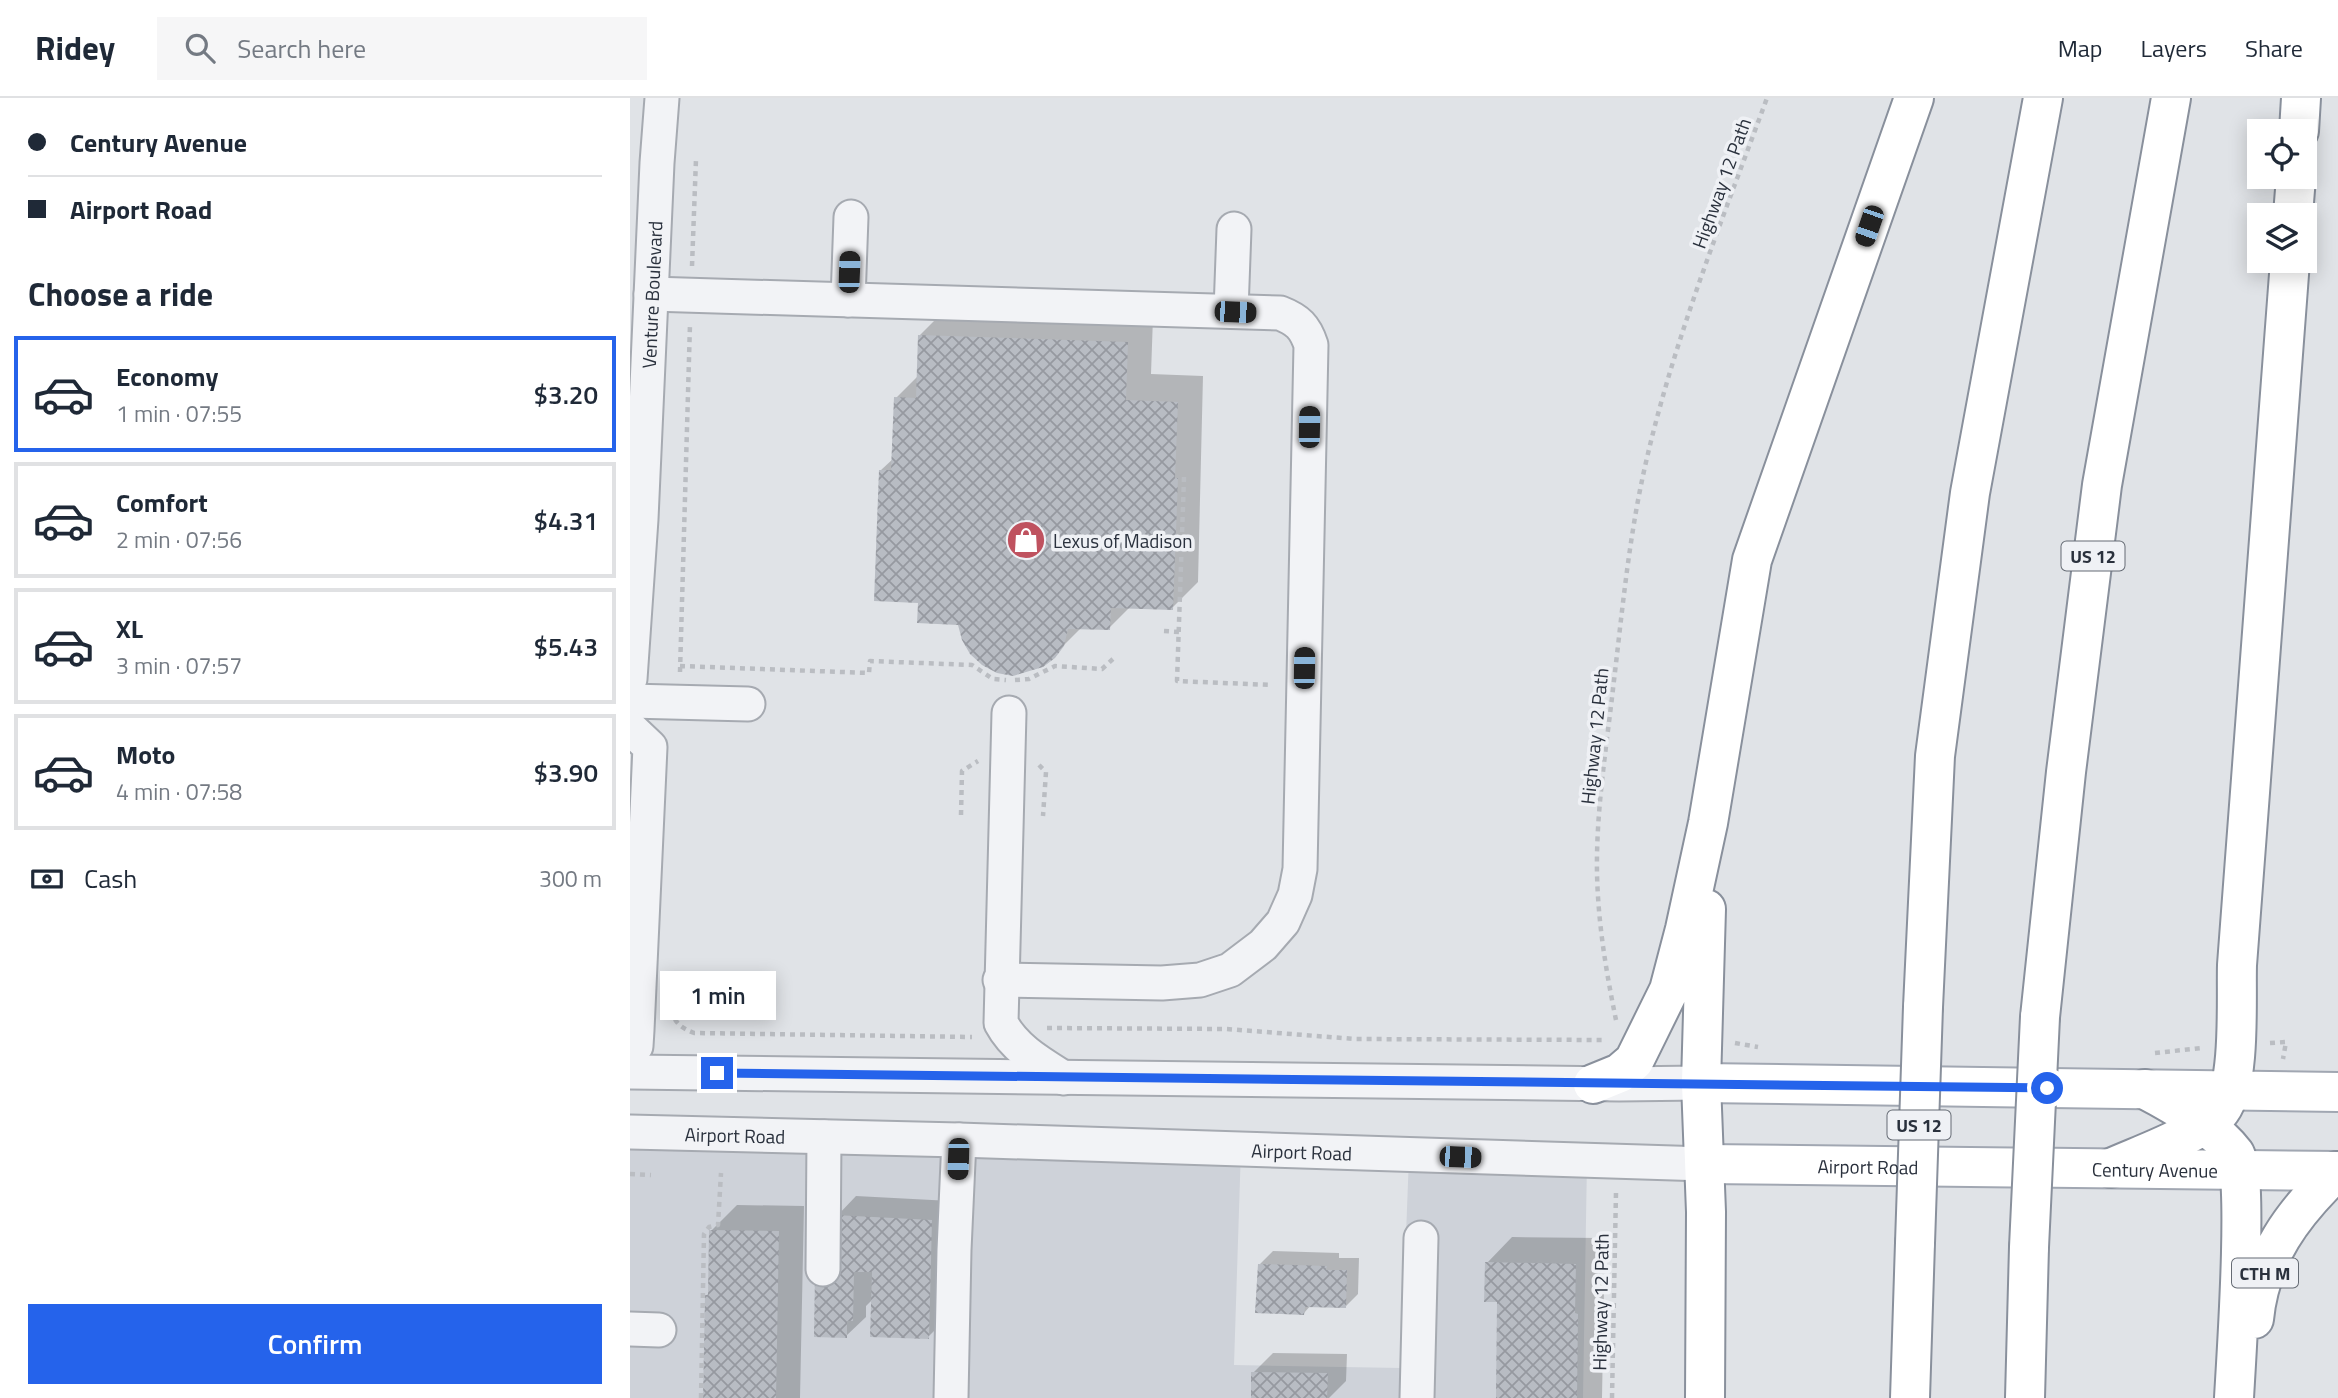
<!DOCTYPE html>
<html lang="en">
<head>
<meta charset="utf-8">
<style>
	:root { --surface:#fff; --page:#f6f6f7; --text:#1f2937; --muted:#747a83; --line:#e0e1e3; --accent:#2563eb }
	body { margin:0; font-family:"Titillium Web",sans-serif; background:var(--page); color:var(--text); height:100vh; display:flex; flex-direction:column; font-size:26px; white-space:nowrap }
	* { box-sizing:border-box; margin:0 }
	p { font-size:23px; color:var(--muted) }
	.icon { flex:none; width:38px; height:38px; fill:none; stroke:currentColor; stroke-width:2; stroke-linecap:round; stroke-linejoin:round }
	.map { position:relative; flex:1; overflow:hidden }
	.side { display:flex; flex-direction:column; background:var(--surface); width:630px }
	.side>* { flex:none }
	.guide { display:grid; align-content:center; height:154px; padding:0 28px; background:var(--surface) }
	.tools { position:absolute; left:1617px; top:21px; display:grid; gap:14px }
	.tools a { display:grid; place-items:center; width:70px; height:70px; border-radius:0px; background:var(--surface); box-shadow:0 4px 18px #0003; font-size:35px }
	.end { position:absolute; width:32px; height:32px; margin:-16px; border:9px solid #2563eb; background:#fff; box-shadow:0 0 0 4px #fff }
	.from { border-radius:50% }
	.bubble { position:absolute; height:49px; border-radius:0px; background:var(--surface); box-shadow:0 4px 18px #0003; font-size:23px; font-weight:600; line-height:49px; text-align:center }
	.car { position:absolute; width:21px; height:42px; margin:-21px -10px; border-radius:9px; box-shadow:0 0 5px 2px #0007; background:linear-gradient(#222 24%,#8ab4d8 0 40%,#222 0 76%,#8ab4d8 0 86%,#222 0) }
	.guide b { display:flex; align-items:center; gap:24px; height:66px; font-size:26px }
	.guide b+b { border-top:2px solid var(--line) }
	.guide i { width:18px; height:18px; background:var(--text) }
	ul { padding:0; list-style:none }
	li { display:flex; align-items:center; gap:21px; height:116px; margin:0 14px 10px; padding:0 14px; border:4px solid var(--line); border-radius:0px }
	li div { flex:1 }
	li b { display:block; font-size:26px }
	li em { font-style:normal; font-weight:600 }
	li.on { border-color:var(--accent) }
	li>.icon { width:63px; height:63px; stroke-width:1.5 }
	h2 { padding:0 28px; font-size:32px; line-height:84px }
	.pay { display:flex; align-items:center; gap:18px; height:77px; padding:0 28px; font-size:26px }
	.pay p { margin-inline-start:auto }
	.cta { display:flex; gap:14px; margin-top:auto; padding:14px 28px }
	.cta a { flex:1; height:80px; border-radius:0px; background:var(--accent); color:#fff; font-size:28px; font-weight:600; line-height:80px; text-align:center }
	header { display:flex; align-items:center; gap:42px; box-sizing:border-box; height:98px; padding:0 35px; background:var(--surface); border-bottom:2px solid var(--line) }
	header strong { font-size:33px }
	nav { display:flex; gap:38px; margin-inline-start:auto; font-size:24px }
	.search { width:490px; height:63px; background:var(--page); display:flex; align-items:center; gap:18px; box-sizing:border-box; padding:0 24px; border-radius:0px; color:var(--muted); font-size:26px }
	main { display:flex; flex:1; min-height:0 }
	.map>svg:first-child { display:block }
</style>
</head>
<body>
<header>
<strong>Ridey</strong>
<div class="search"><svg class="icon" aria-label="search" viewBox="0 0 24 24"><circle cx="10" cy="10" r="6"/><path d="M15 15l6 6"/></svg>Search here</div>
<nav><a>Map</a><a>Layers</a><a>Share</a></nav>
</header>
<main>
<section class="side">
<div class="guide">
<b><i class="from"></i>Century Avenue</b>
<b><i></i>Airport Road</b>
</div>
<h2>Choose a ride</h2>
<ul>
<li class="on"><svg class="icon" aria-label="car" viewBox="0 0 24 24"><path d="M5 17H2v-5l4-1 3-4h7l3 4 3 1v5h-3M9 17h6M6 11h13"/><circle cx="7" cy="17" r="2"/><circle cx="17" cy="17" r="2"/></svg><div><b>Economy</b><p>1 min · 07:55</p></div><em>$3.20</em></li>
<li><svg class="icon" aria-label="car" viewBox="0 0 24 24"><path d="M5 17H2v-5l4-1 3-4h7l3 4 3 1v5h-3M9 17h6M6 11h13"/><circle cx="7" cy="17" r="2"/><circle cx="17" cy="17" r="2"/></svg><div><b>Comfort</b><p>2 min · 07:56</p></div><em>$4.31</em></li>
<li><svg class="icon" aria-label="car" viewBox="0 0 24 24"><path d="M5 17H2v-5l4-1 3-4h7l3 4 3 1v5h-3M9 17h6M6 11h13"/><circle cx="7" cy="17" r="2"/><circle cx="17" cy="17" r="2"/></svg><div><b>XL</b><p>3 min · 07:57</p></div><em>$5.43</em></li>
<li><svg class="icon" aria-label="car" viewBox="0 0 24 24"><path d="M5 17H2v-5l4-1 3-4h7l3 4 3 1v5h-3M9 17h6M6 11h13"/><circle cx="7" cy="17" r="2"/><circle cx="17" cy="17" r="2"/></svg><div><b>Moto</b><p>4 min · 07:58</p></div><em>$3.90</em></li>
</ul>
<div class="pay"><svg class="icon" aria-label="cash" viewBox="0 0 24 24"><path d="M3 7h18v10H3z"/><circle cx="12" cy="12" r="2"/></svg>Cash<p>300 m</p></div>
<div class="cta"><a>Confirm</a></div>
</section>
<div class="map">
<svg width="1708" height="1300" viewBox="0 0 1708 1300">
	<defs>
		<pattern id="building-cross-hatch" width="8" height="8" patternUnits="userSpaceOnUse" patternTransform="scale(1.75)"><rect width="8" height="8" fill="#b8bcc3"/><path d="M0 0l8 8M0 8l8-8" fill="none" stroke="#9699a0"/></pattern>
	</defs>
	<rect width="100%" height="100%" fill="#e0e3e7"/>
	<path fill="#ced2d9" d="M0,1034l611,16 -7,217 167,3 8,-212 178,5 -4,237h-953z"/>
	<path fill="#0003" d="M316,211l207,8 -2,57 52,2 -5,206 -26,26 -42,-1 -21,21 -27,-1 -29,29 -93,-33 -40,-22 -39,-131 13,-12 2,-60 23,-23 1,-40z
		M226,1098l95,5 -3,116 -20,20 -55,-38 -7,7v11l-20,19 -9,-120z
		M107,1107l67,1 -4,192h-95l2,-103 3,-3 1,-61z
		M882,1139l89,1 -1,50h4l-2,110h-105l2,-98 -12,-37z
		M643,1153l66,2v5h20l-1,36 -13,13 -34,-2 -7,8 -44,-49z
		M643,1255l74,1 -1,27 -17,17h-76v-25z"/>
	<path fill="url(#building-cross-hatch)" d="M288,237l210,7 -2,58 52,2 -3,76h3l-5,132 -62,-2 -1,22 -42,-1 -4,17 -9,12 -12,9 -30,9 -16,-3 -15,-8 -12,-11 -8,-14 -4,-15 -41,-2 1,-20 -44,-2 5,-131h12l3,-73 22,1z
		M205,1117l97,5 -3,119 -59,-2 2,-65h-18l-1,49h-6v17l-33,-1 1,-64z
		M79,1132l70,1 -3,167h-73l2,-103h3z
		M855,1164l91,2 -1,49 3,1 -1,84h-81l1,-96h-13z
		M628,1166l69,2 -1,4h21l-1,38 -41,-1 -1,8 -49,-2z
		M621,1274l77,1 -1,25h-76z"/>
	<g fill="none" stroke-linecap="round" stroke-linejoin="round">
		<g stroke="#a6aab1" stroke-width="37">
			<g id="minor">
				<path d="M21,196l629,19c18,7 25,14 31,32l-11,524 -5,26 -12,27 -20,23 -33,25 -30,10 -38,3 -162,-3"/>
				<path d="M218,202l3,-83"/>
				<path d="M601,213l3,-82"/>
				<path id="s1" d="M0,581l11,-160 16,-356 5,-65"/>
				<path d="M0,603l118,3"/>
				<path d="M379,615l-8,310c14,26 39,40 63,55"/>
				<path d="M0,630l20,19 -13,283 -1,16 -6,6"/>
				<path d="M0,974l989,12 82,-1"/>
				<path id="s2" d="M0,1034l329,8 746,24"/>
				<path d="M193,1171l1,-132"/>
				<path d="M0,1231l29,1"/>
				<path d="M321,1300l3,-148 5,-110"/>
				<path d="M787,1300l4,-160"/>
			</g>
		</g>
		<g stroke="#a1a7b2" stroke-width="42">
			<g id="major">
				<path d="M1071,985l637,9"/>
				<path id="s3" d="M1075,1066l633,7"/>
			</g>
		</g>
		<g stroke="#89909c" stroke-width="42">
			<path id="highway" d="M1669,33l2,-33
				M1663,117l3,-38
				M1293,909l12,-251 35,-263 73,-395
				M1410,919l26,-245 36,-287 69,-387
				M963,986l27,-11 14,-12 35,-71 16,-61 23,-106 44,-263 162,-462
				M1515,991c31,18 68,36 90,65 14,19 1,208 -1,244
				M1481,1070c26,-12 95,-36 110,-58 20,-27 15,-111 16,-145l53,-704
				M1624,1221c6,-62 39,-106 83,-148
				M1075,1300l1,-186 -5,-129 5,-174
				M1280,1300l5,-155
				M1395,1300l4,-151"/>
		</g>
		<path stroke="#babdc2" stroke-width="4.5" stroke-dasharray="5 5" stroke-linecap="butt" d="M62,168l4,-107
			M554,379l-7,204 95,4
			M534,533l15,1
			M50,568l189,7 1,-12 102,4 21,14 13,1
			M50,574l10,-348
			M385,582l14,-1 26,-13 47,3 12,-11
			M409,667l7,7 -3,44
			M331,717l1,-44 16,-10
			M41,912c4,13 10,18 23,23l278,4
			M986,922c-10,-49 -18,-97 -19,-147 -1,-61 9,-123 16,-184 8,-67 14,-133 27,-199 27,-134 80,-264 127,-392
			M417,930l180,1 128,10 250,1
			M1105,945l23,4
			M1640,945l16,-1 -3,17
			M1525,955l47,-5
			M0,1076l21,1
			M71,1300l3,-164 5,-7 9,-2 3,-52
			M982,1300l4,-206"/>
		<use href="#minor" stroke="#f2f3f6" stroke-width="33"/>
		<use href="#major" stroke="#fff" stroke-width="38"/>
		<use href="#highway" stroke="#fff" stroke-width="38"/>
		<g stroke="#89909c" stroke-width="42" stroke-linecap="butt">
			<path id="highway-bridge" d="M1285,1145l8,-236
				M1399,1149l11,-230"/>
		</g>
		<use href="#highway-bridge" stroke="#fff" stroke-width="38"/>
	</g>
	<g fill="none" stroke-linecap="round" stroke-linejoin="round">
		<path stroke="#2563eb" stroke-width="9" d="M87,975l1330,15"/>
	</g>
	<defs>
		<g id="shop-disc" transform="scale(2.0125)"><circle r="9.5" fill="#bf525f" stroke="#eff1f5"/><path d="M-5-2.5h2.3a2.7 3.5 0 0 1 5.4 0H5L5.5 6h-11ZM-1.5-2.5h3a1.5 2.3 0 0 0-3 0Z" fill="#fff"/></g>
	</defs>
	<g fill-rule="evenodd">
		<use href="#shop-disc" x="396" y="442"/>
	</g>
	<g text-anchor="middle" dominant-baseline="central" stroke-width="7" stroke-linejoin="round" paint-order="stroke">
		<g fill="#eff1f5" stroke="#656b74" stroke-width="2">
			<rect x="1431.5" y="443.5" width="63" height="29" rx="5"/>
			<rect x="1257.5" y="1012.5" width="63" height="29" rx="5"/>
			<rect x="1602" y="1160.5" width="66" height="29" rx="5"/>
		</g>
		<g font-size="18" font-weight="bold" fill="#2a313d">
			<text x="1463" y="458">US 12</text>
			<text x="1289" y="1027">US 12</text>
			<text x="1635" y="1175">CTH M</text>
		</g>
		<g font-size="19" fill="#2a313d" stroke="#eff1f5">
			<text transform="translate(1091 85) rotate(-70)">Highway 12 Path</text>
			<text stroke="none"><textPath href="#s1" startOffset="385">Venture Boulevard</textPath></text>
			<text transform="translate(964 638) rotate(-84)">Highway 12 Path</text>
			<text stroke="none"><textPath href="#s2" startOffset="105">Airport Road</textPath></text>
			<text stroke="none"><textPath href="#s2" startOffset="672">Airport Road</textPath></text>
			<text stroke="none"><textPath href="#s3" startOffset="163">Airport Road</textPath></text>
			<text stroke="none"><textPath href="#s3" startOffset="450">Century Avenue</textPath></text>
			<text transform="translate(970 1204) rotate(-89)">Highway 12 Path</text>
		</g>
		<g font-size="19" fill="#2a313d" stroke="#eff1f5" text-anchor="start">
			<text x="423" y="442">Lexus of Madison</text>
		</g>
	</g>
</svg>
<div class="tools">
<a><svg class="icon" aria-label="locate" viewBox="0 0 24 24"><circle cx="12" cy="12" r="6"/><path d="M12 2v4M12 18v4M2 12h4M18 12h4"/></svg></a>
<a><svg class="icon" aria-label="layers" viewBox="0 0 24 24"><path d="M12 4l9 5-9 5-9-5zM3 14l9 5 9-5"/></svg></a>
</div>
<i class="end from" style="left:1417px;top:990px"></i>
<i class="end" style="left:87px;top:975px"></i>
<div class="bubble" style="left:30px;top:873px;width:116px">1 min</div>
<i class="car" style="left:1239px;top:128px;rotate:199deg"></i>
<i class="car" style="left:219px;top:174px;rotate:2deg"></i>
<i class="car" style="left:605px;top:214px;rotate:92deg"></i>
<i class="car" style="left:679px;top:329px;rotate:1deg"></i>
<i class="car" style="left:674px;top:570px;rotate:1deg"></i>
<i class="car" style="left:830px;top:1059px;rotate:92deg"></i>
<i class="car" style="left:328px;top:1061px;rotate:182deg"></i>
</div>
</main>
</body>
</html>
